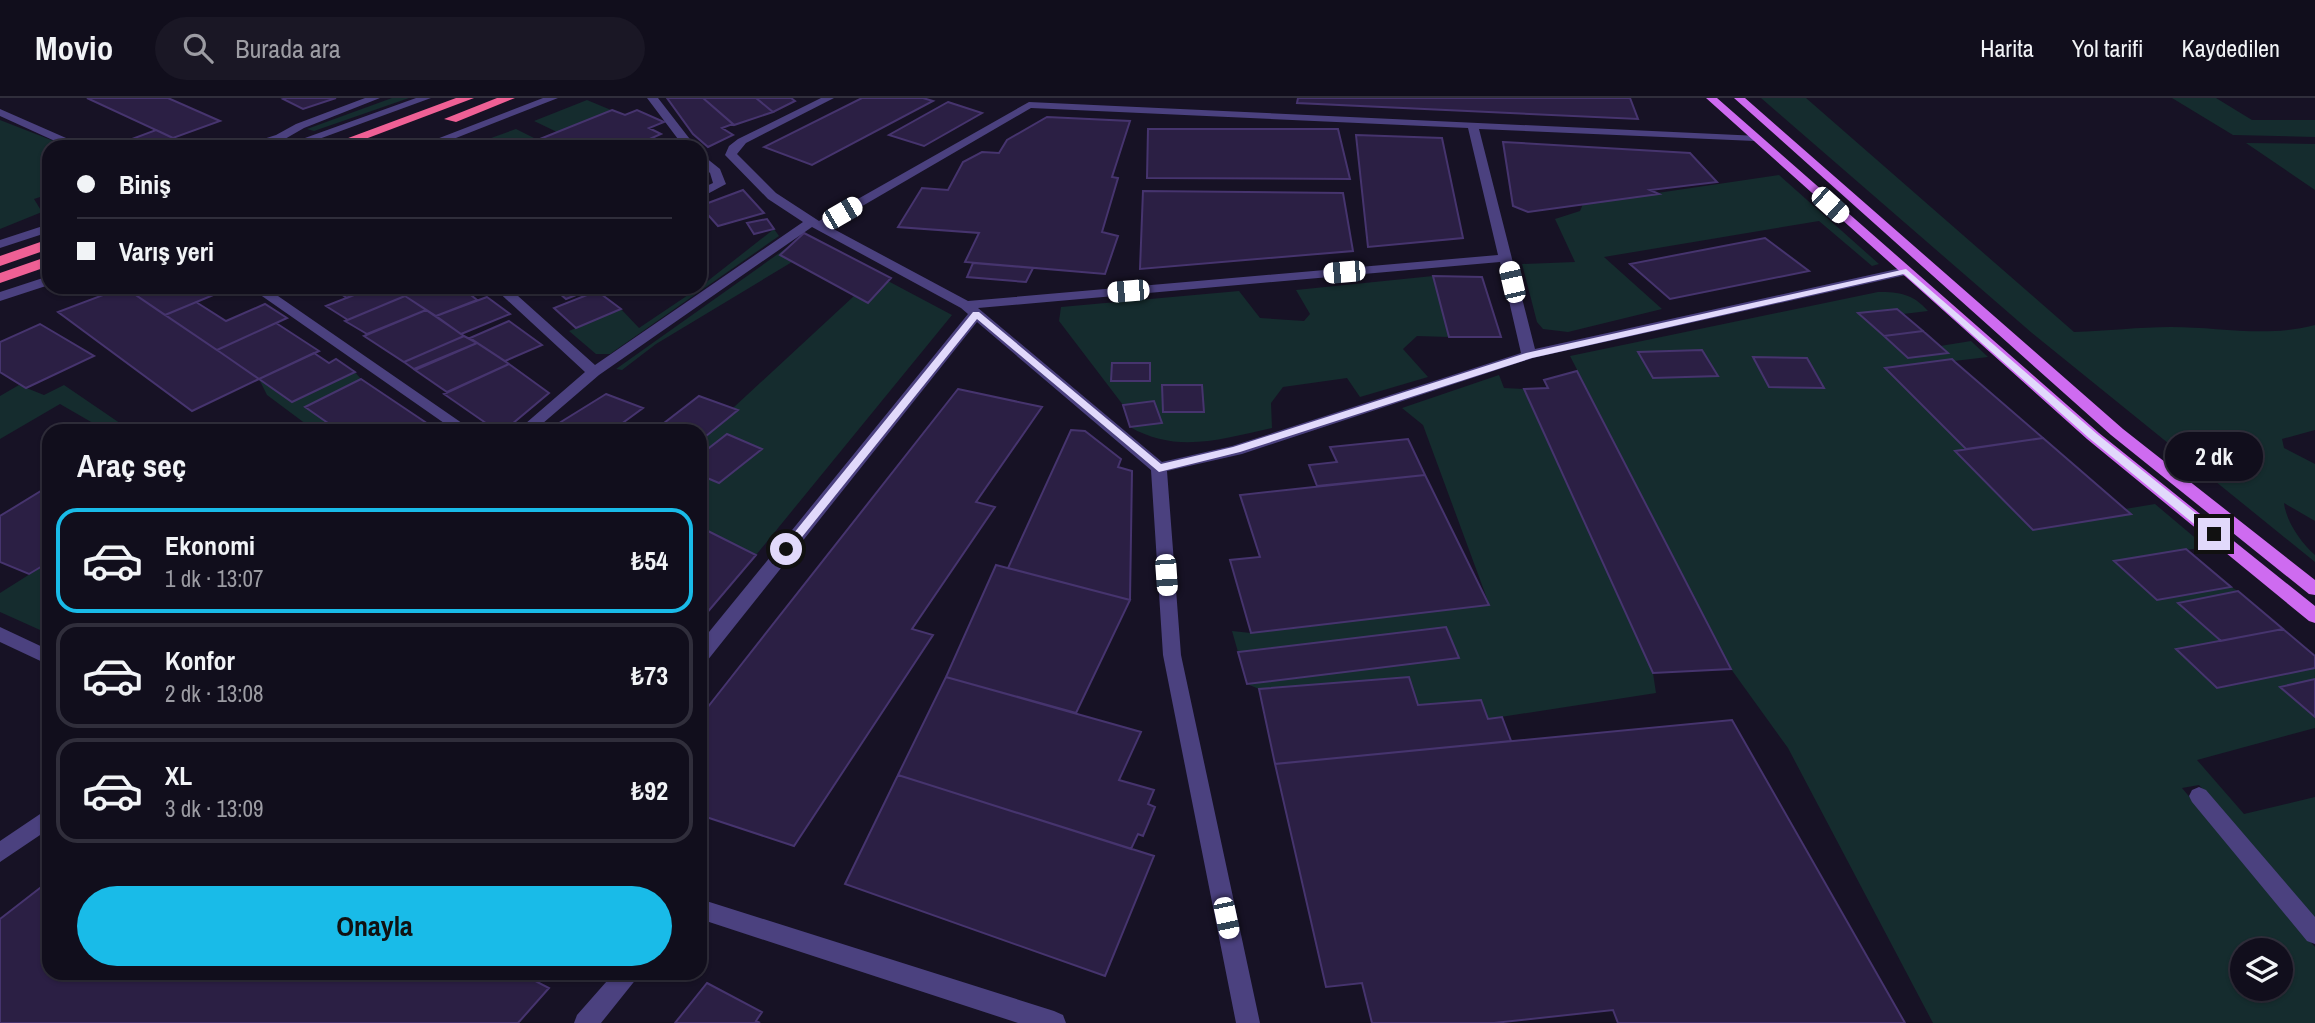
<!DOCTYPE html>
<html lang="tr">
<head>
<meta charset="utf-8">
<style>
	:root { --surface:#110e1c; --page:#1a1725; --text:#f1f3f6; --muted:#9c9ca3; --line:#302e3b; --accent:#19bbe8 }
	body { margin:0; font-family:"Archivo Narrow",sans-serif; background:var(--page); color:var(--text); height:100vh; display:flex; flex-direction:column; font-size:26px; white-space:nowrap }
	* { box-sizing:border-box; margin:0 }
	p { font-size:23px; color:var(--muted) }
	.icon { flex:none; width:38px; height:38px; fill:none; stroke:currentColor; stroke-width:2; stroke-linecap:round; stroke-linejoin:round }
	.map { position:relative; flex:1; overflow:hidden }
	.side { position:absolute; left:42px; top:326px; width:665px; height:556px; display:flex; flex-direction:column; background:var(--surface); border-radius:21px; box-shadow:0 2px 5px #0004,0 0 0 2px var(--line) }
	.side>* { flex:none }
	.top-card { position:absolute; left:42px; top:42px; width:665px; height:154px; border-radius:21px; box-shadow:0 2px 5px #0004,0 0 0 2px var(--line); display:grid; align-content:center; height:154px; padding:0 35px; background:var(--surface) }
	.tools { position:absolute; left:2230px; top:840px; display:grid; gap:14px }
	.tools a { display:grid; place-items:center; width:63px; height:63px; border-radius:50%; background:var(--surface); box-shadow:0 2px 5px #0004,0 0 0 2px var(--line); font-size:35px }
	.end { position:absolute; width:32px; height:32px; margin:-16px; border:9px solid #e1d9fb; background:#111; box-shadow:0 0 0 4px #111 }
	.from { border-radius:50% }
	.bubble { position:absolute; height:49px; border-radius:24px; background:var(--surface); box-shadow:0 2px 5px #0004,0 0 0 2px var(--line); font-size:23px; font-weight:700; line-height:49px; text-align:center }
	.car { position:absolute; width:21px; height:42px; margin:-21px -10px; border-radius:9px; box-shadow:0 0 5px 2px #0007; background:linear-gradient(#fff 24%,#345 0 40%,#fff 0 76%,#345 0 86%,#fff 0) }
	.top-card b { display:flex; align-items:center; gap:24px; height:66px; font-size:26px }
	.top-card b+b { border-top:2px solid var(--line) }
	.top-card i { width:18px; height:18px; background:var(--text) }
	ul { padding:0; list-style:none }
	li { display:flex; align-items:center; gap:21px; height:105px; margin:0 14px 10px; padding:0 21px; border:4px solid var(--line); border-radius:21px }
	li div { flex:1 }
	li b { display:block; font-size:26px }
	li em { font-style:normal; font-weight:700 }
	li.selected { border-color:var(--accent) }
	li>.icon { width:63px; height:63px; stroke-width:1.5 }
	h2 { padding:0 35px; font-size:32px; line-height:84px }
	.action { display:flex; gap:14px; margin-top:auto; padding:14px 35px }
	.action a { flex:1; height:80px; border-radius:42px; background:var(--accent); color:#111; font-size:28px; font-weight:700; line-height:80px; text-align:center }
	header { display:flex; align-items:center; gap:42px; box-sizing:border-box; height:98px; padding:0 35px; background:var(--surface); border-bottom:2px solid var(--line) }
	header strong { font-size:33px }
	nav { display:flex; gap:38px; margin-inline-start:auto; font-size:24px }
	.search { width:490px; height:63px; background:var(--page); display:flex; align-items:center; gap:18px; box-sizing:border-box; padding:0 24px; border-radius:38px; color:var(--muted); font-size:26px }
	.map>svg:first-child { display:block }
</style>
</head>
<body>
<header>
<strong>Movio</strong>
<div class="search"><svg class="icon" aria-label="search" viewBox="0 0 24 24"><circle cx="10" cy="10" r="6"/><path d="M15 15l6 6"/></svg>Burada ara</div>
<nav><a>Harita</a><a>Yol tarifi</a><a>Kaydedilen</a></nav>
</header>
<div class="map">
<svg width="2315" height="925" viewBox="0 0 2315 925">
	<rect width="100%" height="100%" fill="#171225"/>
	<path fill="#152c2e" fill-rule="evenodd" d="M392,0h17l-95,33 -7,-2z
		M1761,0h45l268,234c33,-1 65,-5 97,-5 49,0 95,11 144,-2v105l-33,9 2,9 31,16v57l-31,-18c2,18 17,40 31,52v7l-283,-229z
		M2172,0h44l36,22h63v17l-82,-2z
		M587,2l24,10 -54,22 -23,-11z
		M0,22l69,27h-20v47l-15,5 8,13 -42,17z
		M516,31l22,11c-18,7 -43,13 -61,3z
		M2246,45l69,1v46z
		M1779,77l100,89 -7,2 -53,-45 -215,36 58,52 -94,23 -25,-3 -6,-7 -15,-58 53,-2 -20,-43 25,-8 3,-7z
		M774,131l5,7 -169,118h-14l-27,-23 52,-22 18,19 61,-41z
		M792,146l-12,11 12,7 -136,82 -34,26 -6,-1z
		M1433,178l16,61 -32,-1 -14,13 25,28 -68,20 -13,-19 -64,9 -12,16 1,25c-51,11 -95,26 -142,-1l-7,-22 -64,-84 2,-14 178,-16 21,27 44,3 6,-7 -14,-24z
		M888,183l64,34 -196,240 -56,-28v-86l37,-30 -4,-3 121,-112 14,7z
		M1878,194c22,0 35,2 50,19l-25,3 -6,-5 -38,5 49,44 39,-5 -7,-7 31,-5 17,16 -102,12 80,80 -10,2 77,79 97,-16 -5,-5 30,-5 51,43 -92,14 43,39 74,-13 7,4 -17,50 -45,9 41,38 98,-20v11l-35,8 35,30v11l-118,32 47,54 71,-17v122l-116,-134 -17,3 133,159v76h-382l-145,-275 -57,-79 -161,-313zM2242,852h38v39h-38z
		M355,274l6,7 -55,28 32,23h-24l-47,-35 -8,-16 33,23z
		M1499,277l5,13 20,1 129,284 3,20 -168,26 -70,-14 -9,-28 -150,12 -12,-5 212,-26 -13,-31 -208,25 -6,-21 19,2 238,-29 -66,-179 -21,-17z
		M19,287l25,10 20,-10 66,45h-25l-45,-26 -60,35v-43z
		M49,464v72l-49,-22v-19z"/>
	<path fill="#2b1f44" stroke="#46346e" stroke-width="2" d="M87,0h81l52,23 -47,17z
		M286,0h50l-33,11 -20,-10z
		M667,0h36l30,26 -11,4 11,7 -25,12 -15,-13z
		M703,0h53l17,14 -39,13z
		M756,0h35l4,3 -22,11z
		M862,0h61l10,3 -121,64 -48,-18z
		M1298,0h332l8,21 -341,-16z
		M948,4l34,11 -58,33 -35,-11z
		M612,12l13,5 12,-5 27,12 -15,6 12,6 -18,8 11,4 -134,1z
		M1047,19l83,4 -18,56 6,1 -16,54 16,4 -13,38 -140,-12 14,-29 -81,-6 24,-39 26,2 15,-28 19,-10 17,1 8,-13z
		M1148,31h190l12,50 -203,-1z
		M156,32l17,8 -24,9h-19l-9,-4z
		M1356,37l86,3 21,100 -95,9z
		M1503,44l187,11 27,29 -67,8 9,4 -131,18 -15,-6z
		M743,92l21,23 -46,13 -18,-20z
		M1143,93l200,2 10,58 -213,18z
		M767,121l7,10 -20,5 -7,-11z
		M804,135l87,45 -23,25 -88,-48z
		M1765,140l44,33 -139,28 -40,-35z
		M973,165l60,5 -7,14 -59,-5z
		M1433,178l49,1 19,60h-52z
		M124,189l93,63 42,29 -67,32 -134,-99z
		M124,189h100l4,2 -63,26z
		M330,189h44l-27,11z
		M374,189h17l14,9 -57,24 -22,-14z
		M391,189h70l16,13 -41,16z
		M552,189h33l4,3 -23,9z
		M597,193l24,18 -45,19 -22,-20z
		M405,198l21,14 -59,24 -22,-13z
		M487,199l23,17 -49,20 -25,-18z
		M196,204l30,19 39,-17 22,14 -70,32 -52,-35z
		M1897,211l26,22 -39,5 -26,-23z
		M426,212l38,26 -60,26 -40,-26z
		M509,223l33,24 -37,16 -35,-23z
		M276,225l43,28 -60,28 -42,-29z
		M40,226l54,32 -68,32 -26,-16v-30z
		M1923,233l25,22 -40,5 -24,-22z
		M464,238l13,7 -63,26 -10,-7z
		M477,245l32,21 -62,28 -32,-22z
		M1702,252l16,26 -65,2 -15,-26z
		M314,255l15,10 7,-4 19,13 -63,30 -33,-23z
		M1753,259l54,1 17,30 -55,-1z
		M1952,261l3,3 88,76 -77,11 -81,-81z
		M1112,265h38v18h-39z
		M509,266l40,29 -37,31 -19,4 -49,-34z
		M1577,273l154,298 -78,4 -129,-284 24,-1 -4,-8z
		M361,281l76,51h-99l-33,-23z
		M1162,287h40l2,27h-41z
		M958,291l84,18 -66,95 19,5 -83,122 21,6 -139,211 -94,-31v-98z
		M606,296l37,14 -30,22h-65z
		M699,298l39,14 -38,31v-11h-45z
		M1154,303l8,22 -32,4 -7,-22z
		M624,324l22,8h-33z
		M1071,332l14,1 36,28 -3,8 14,4 -2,129 -122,-32z
		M727,336l35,15 -43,34 -19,-8v-20z
		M2043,340l82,71 6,5 -98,16 -78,-79z
		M1408,341l17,36 -108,11 -8,-21 28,-3 -7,-15z
		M1425,377l64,130 -238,28 -21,-73 30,-3 -20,-62z
		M49,388v76l-20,12 -29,-12v-46z
		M700,429l56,28 -56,66z
		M2186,451l45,38 -74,13 -43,-39z
		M996,467l134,35 -54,113 -130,-36z
		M2238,493l45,38 -62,12 -43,-38z
		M1446,529l13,31 -212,26 -9,-32z
		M2283,531l32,27v12l-98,20 -41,-39z
		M946,579l195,55 -22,48 35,10 -6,14 7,3 -12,29 -5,-2 -7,15 -233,-74z
		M1409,579l9,28 63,-5 7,19 14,-2 9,24 -236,23 -16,-75z
		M2315,581v38l-35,-30z
		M1732,622l173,303h-287l-5,-13 -119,13h-122l-10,-40 -36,4 -51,-223z
		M898,677l256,81 -49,120 -260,-92z
		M49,783v92h471l29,15 -31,35h-518v-104z
		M707,885l55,29 -6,9 4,2h-85z"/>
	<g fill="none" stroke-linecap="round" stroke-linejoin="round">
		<path fill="#4b417f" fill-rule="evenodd" d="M365,0h15l-76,30 -33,19h-33l38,-12 20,-11z
			M416,0h15l-134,49h-17z
			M543,0h15l-125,49h-17z
			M647,0h11l38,49h-12z
			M821,0h13l-88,45 -9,11 39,39 43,28 210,-119 730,34 2,2 -6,3 -276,-12 56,220 371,-82 7,4 -7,4 -373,83 -291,96 -75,17 14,184 79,368h-24l-73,-368 -12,-185 -174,-148 -270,339 -7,2v-20l268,-329 -7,-6 -149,-81 -213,148 -64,55h-17l67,-58 -92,-85h15l87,78 208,-143 -35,-23 -43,-44 4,-9 9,-7zM1031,10l437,20 30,127 -530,46 -140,-75zM1500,164l21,91 -289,93 -70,16 -184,-154z
			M0,11l82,36 2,2h-16l-68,-31z
			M700,55l20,16 6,15 -26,14v-9l13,-6 -3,-10 -10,-10z
			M49,126v8l-49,16v-8z
			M49,178v9l-49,16v-9z
			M249,189h16l207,143h-18z
			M0,529l49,23v15l-49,-23z
			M2199,689l7,3 109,127v27l-8,-3 -115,-139 -3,-6 3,-6z
			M49,710v21l-49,33v-21z
			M700,801l354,112 9,4 3,8h-48l-318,-104z
			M614,875h27l-40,50h-27l3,-8z"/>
		<path fill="#ce6bf0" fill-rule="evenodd" d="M1706,0h11l382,335 216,173v17l-6,-2 -222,-182z
			M1734,0h11l378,331 192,151v15l-6,-1 -198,-159z"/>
		<path fill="#ef6095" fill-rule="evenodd" d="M456,0h18l-130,49h-20z
			M497,0h18l-59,24 -12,-3z
			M49,141v10l-49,17v-10z
			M49,158v10l-49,17v-10z"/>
	</g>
	<path fill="#e1d9fb" d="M1906,171l191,165 121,97v6h-8l-121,-99 -185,-164 -372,84 -292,94 -81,20 -182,-153 -187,233 -9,-3 192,-237h6l182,152 72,-17 293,-94z"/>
</svg>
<div class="tools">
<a><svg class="icon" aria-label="layers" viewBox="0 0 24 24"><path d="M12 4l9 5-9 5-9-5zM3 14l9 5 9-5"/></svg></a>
</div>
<i class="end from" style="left:786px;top:451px"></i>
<i class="end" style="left:2214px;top:436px"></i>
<div class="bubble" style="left:2165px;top:334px;width:98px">2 dk</div>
<i class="car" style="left:1830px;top:107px;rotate:132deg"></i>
<i class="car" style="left:842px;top:115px;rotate:60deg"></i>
<i class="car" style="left:1344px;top:174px;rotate:265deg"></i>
<i class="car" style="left:1512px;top:184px;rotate:347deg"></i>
<i class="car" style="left:1128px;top:193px;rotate:265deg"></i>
<i class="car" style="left:1166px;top:477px;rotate:176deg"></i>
<i class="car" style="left:1226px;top:820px;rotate:168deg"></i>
<div class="top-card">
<b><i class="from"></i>Biniş</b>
<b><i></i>Varış yeri</b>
</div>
<section class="side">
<h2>Araç seç</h2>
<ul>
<li class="selected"><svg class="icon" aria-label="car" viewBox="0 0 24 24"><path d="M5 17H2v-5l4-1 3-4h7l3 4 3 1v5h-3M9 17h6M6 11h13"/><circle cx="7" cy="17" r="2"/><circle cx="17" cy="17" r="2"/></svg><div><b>Ekonomi</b><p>1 dk · 13:07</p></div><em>₺54</em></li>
<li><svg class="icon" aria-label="car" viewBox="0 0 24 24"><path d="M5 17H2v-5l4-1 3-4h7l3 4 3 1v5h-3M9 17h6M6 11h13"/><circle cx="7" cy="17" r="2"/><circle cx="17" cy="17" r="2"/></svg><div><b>Konfor</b><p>2 dk · 13:08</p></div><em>₺73</em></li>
<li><svg class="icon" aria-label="car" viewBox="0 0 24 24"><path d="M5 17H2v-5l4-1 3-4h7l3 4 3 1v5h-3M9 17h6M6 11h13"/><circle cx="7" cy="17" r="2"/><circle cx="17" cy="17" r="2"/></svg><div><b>XL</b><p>3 dk · 13:09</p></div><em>₺92</em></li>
</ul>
<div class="action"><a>Onayla</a></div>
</section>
</div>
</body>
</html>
